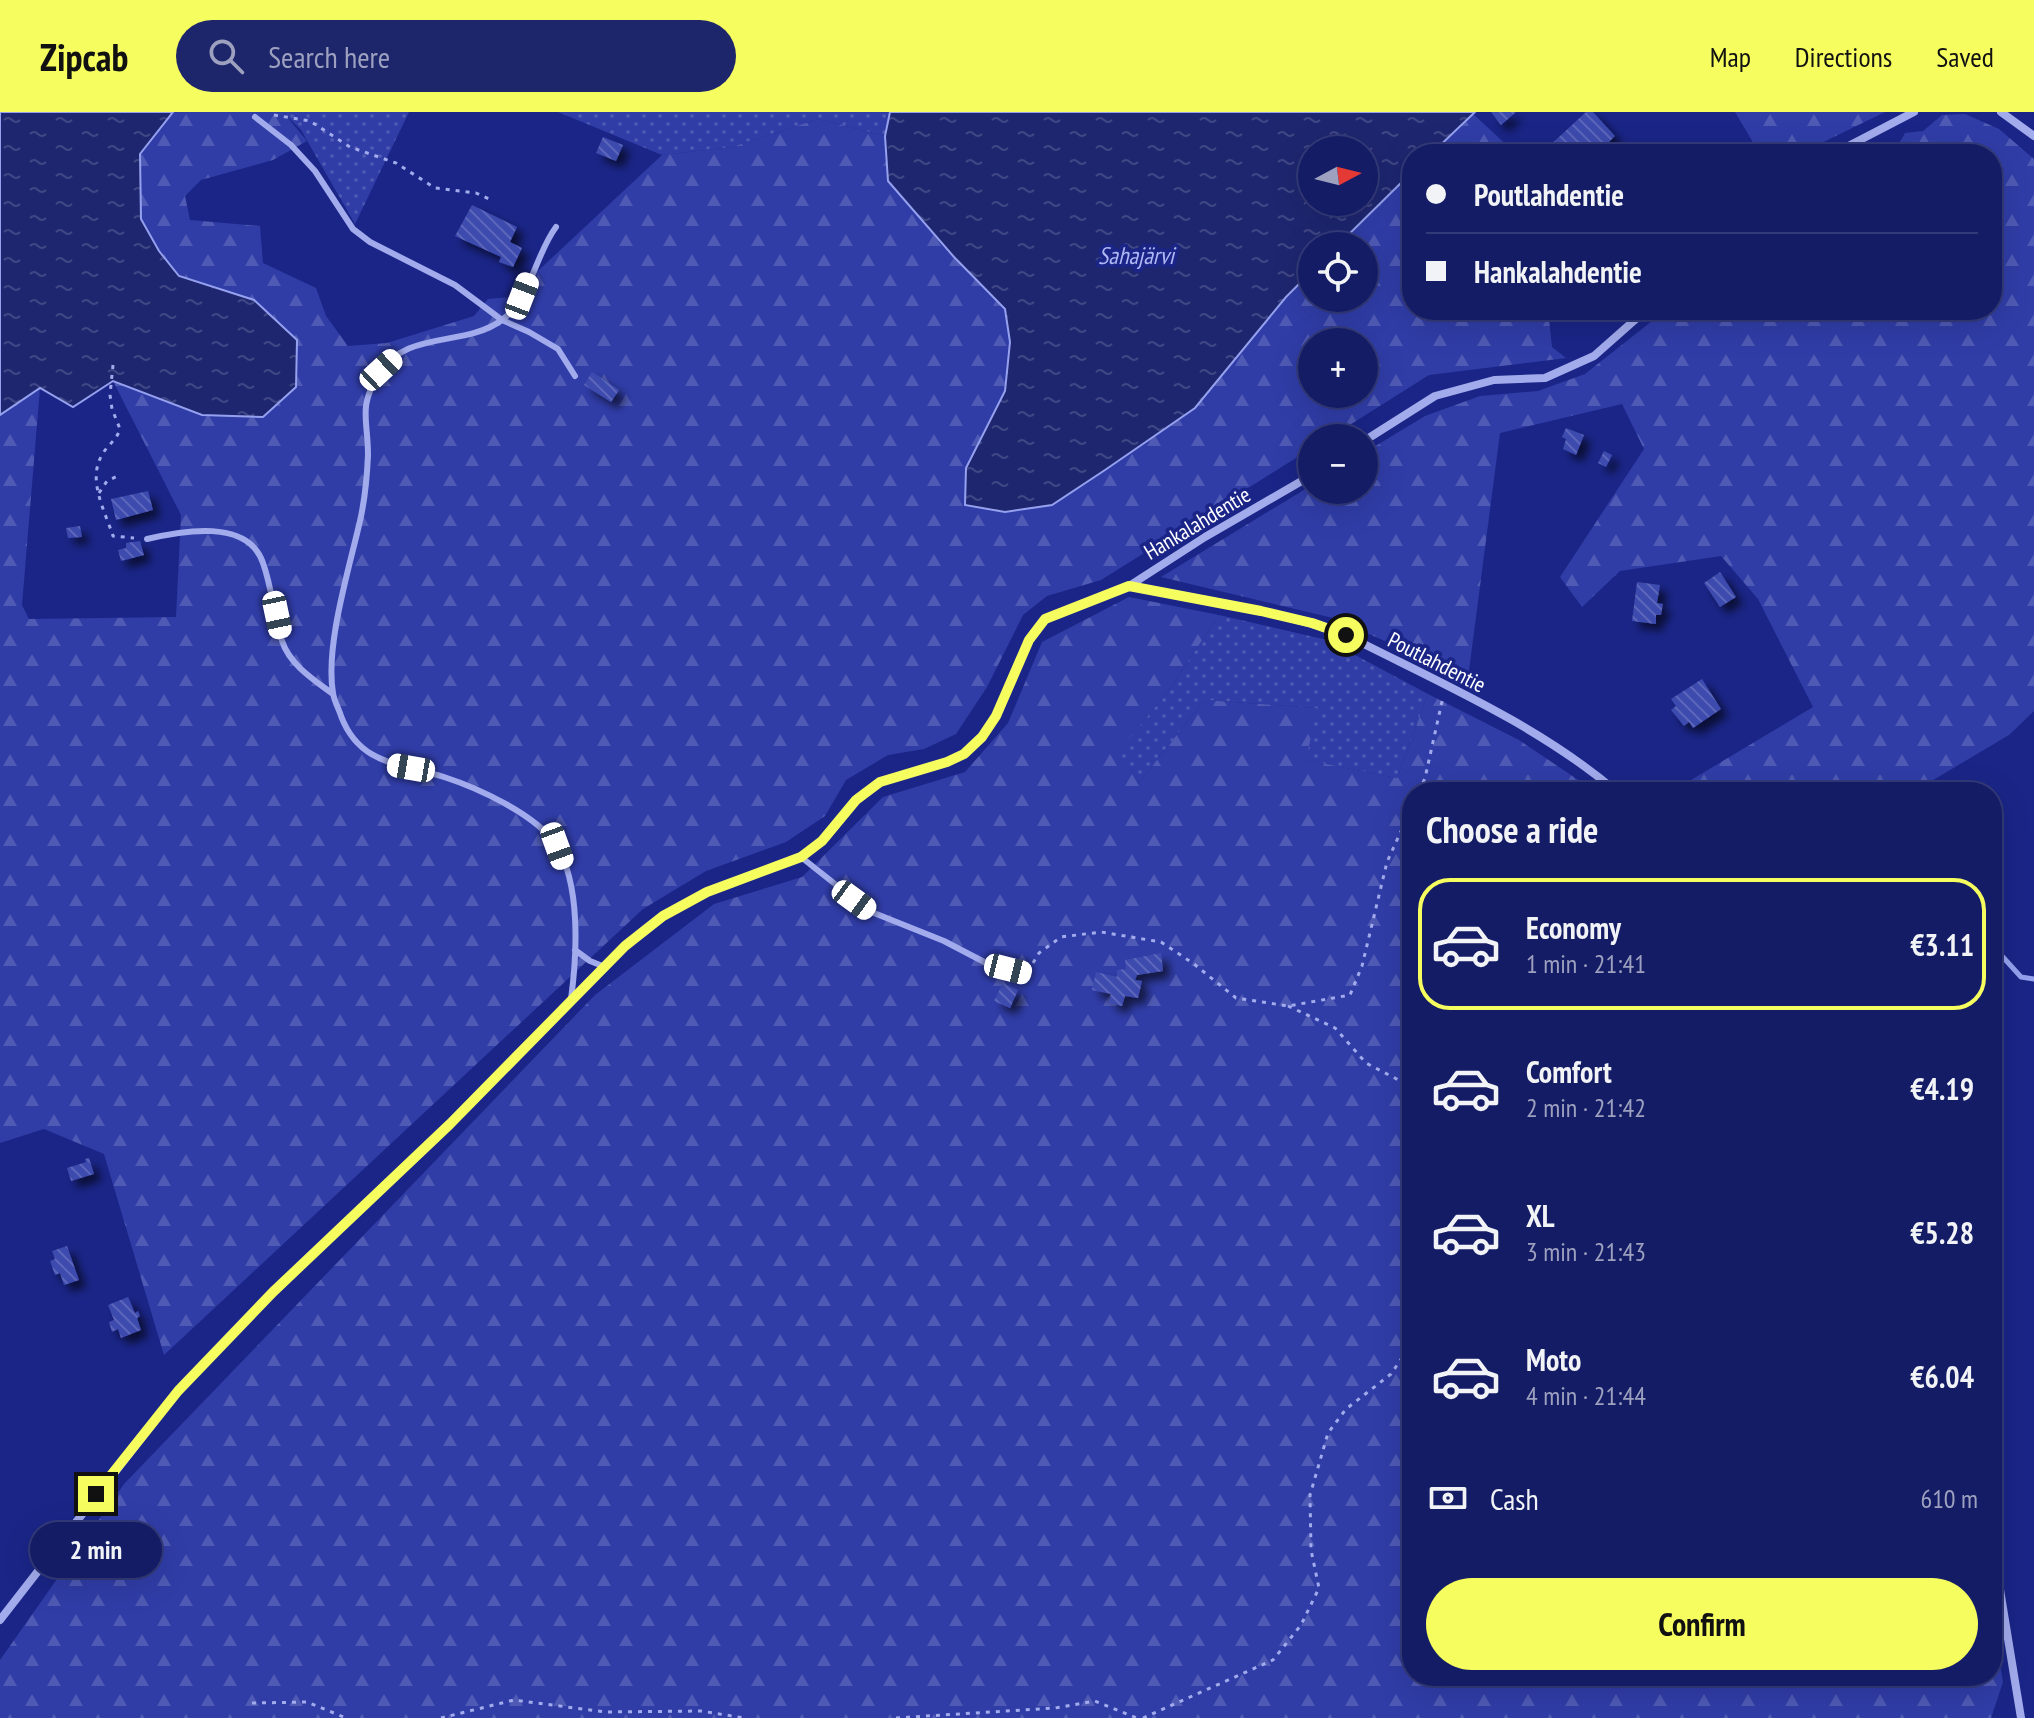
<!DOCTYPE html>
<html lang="en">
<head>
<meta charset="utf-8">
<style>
	:root { --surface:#141c65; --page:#1d256b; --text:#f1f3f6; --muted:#9da1bf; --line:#333a79; --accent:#f6fe5f }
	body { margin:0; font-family:"PT Sans Narrow",sans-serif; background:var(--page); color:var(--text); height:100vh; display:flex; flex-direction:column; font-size:30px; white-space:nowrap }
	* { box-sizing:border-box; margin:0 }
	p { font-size:26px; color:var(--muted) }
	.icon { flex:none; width:44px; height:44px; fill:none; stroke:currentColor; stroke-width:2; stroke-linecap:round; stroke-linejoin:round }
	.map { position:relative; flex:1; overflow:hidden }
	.side { position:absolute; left:1402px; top:670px; width:600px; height:904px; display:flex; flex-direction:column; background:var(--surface); border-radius:32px; box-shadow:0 8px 32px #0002,0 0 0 2px var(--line) }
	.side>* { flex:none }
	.top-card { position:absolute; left:1402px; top:32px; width:600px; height:176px; border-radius:32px; box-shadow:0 8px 32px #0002,0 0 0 2px var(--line); display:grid; align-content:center; height:176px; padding:0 24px; background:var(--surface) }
	.needle { width:52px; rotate:83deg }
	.controls { position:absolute; left:1298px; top:24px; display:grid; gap:16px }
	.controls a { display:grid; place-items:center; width:80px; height:80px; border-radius:50%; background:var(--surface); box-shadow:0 8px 32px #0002,0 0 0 2px var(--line); font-size:40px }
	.end { position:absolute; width:36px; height:36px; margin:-18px; border:10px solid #f6fe5f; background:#111; box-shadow:0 0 0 4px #111 }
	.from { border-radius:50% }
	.bubble { position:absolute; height:56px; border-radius:28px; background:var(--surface); box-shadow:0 8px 32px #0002,0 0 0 2px var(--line); font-size:26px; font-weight:700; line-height:56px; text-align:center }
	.car { position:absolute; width:24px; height:48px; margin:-24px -12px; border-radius:10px; box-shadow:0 0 6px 2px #0007; background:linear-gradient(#fff 24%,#345 0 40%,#fff 0 76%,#345 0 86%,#fff 0) }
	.top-card b { display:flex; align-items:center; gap:28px; height:76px; font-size:30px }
	.top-card b+b { border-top:2px solid var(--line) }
	.top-card i { width:20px; height:20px; background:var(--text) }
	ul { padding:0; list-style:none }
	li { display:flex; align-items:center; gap:24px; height:132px; margin:0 16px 12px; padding:0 8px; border:4px solid transparent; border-radius:32px }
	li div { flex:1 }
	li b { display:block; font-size:30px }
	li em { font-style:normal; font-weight:700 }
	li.current { border-color:var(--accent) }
	li>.icon { width:72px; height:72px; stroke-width:1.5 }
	h2 { padding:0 24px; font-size:36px; line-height:96px }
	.pay { display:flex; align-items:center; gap:20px; height:88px; padding:0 24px; font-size:30px }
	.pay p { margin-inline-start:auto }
	.primary-button { display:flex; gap:16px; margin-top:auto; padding:16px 24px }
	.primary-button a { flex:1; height:92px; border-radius:48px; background:var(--accent); color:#111; font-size:32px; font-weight:700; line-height:92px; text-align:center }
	header { display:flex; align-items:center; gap:48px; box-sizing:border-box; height:112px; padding:0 40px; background:var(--accent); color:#111 }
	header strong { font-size:38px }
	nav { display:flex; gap:44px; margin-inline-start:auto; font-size:28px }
	.search { width:560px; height:72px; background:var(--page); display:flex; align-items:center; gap:20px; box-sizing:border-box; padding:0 28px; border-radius:44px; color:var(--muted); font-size:30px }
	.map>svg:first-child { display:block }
</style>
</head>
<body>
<header>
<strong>Zipcab</strong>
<div class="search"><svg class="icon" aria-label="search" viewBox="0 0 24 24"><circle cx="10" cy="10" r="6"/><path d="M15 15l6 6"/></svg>Search here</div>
<nav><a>Map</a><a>Directions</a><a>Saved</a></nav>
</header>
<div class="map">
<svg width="2034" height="1606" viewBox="0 0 2034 1606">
	<defs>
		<pattern id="grass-dots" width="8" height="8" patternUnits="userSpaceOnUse" patternTransform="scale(2)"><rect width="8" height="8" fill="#303da7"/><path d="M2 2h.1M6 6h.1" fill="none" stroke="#4f5ab4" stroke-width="1.8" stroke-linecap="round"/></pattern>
		<pattern id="forest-firs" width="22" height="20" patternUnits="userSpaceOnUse" patternTransform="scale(2)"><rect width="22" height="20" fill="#303da7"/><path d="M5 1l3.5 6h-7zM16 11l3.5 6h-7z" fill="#4f5ab4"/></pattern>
		<pattern id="water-ripples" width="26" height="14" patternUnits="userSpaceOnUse" patternTransform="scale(2)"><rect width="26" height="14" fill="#1e2670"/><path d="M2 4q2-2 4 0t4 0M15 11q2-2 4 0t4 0" fill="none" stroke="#404785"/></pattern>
		<pattern id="building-back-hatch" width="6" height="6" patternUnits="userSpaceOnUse" patternTransform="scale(2)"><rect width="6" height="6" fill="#3e4bae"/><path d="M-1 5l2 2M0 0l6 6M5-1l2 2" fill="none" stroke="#5b66ba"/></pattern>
		<filter id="shadow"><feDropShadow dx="7" dy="7" stdDeviation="4" flood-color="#0009"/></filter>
	</defs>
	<rect width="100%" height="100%" fill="#1a2587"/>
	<path fill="url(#grass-dots)" d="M283,0h126l-54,112 -54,-94z
		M558,0h332l-5,24 -67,-17 -86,28 -70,8z
		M1219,503l108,25 101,54 -31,84 -92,-18 11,-52 -112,-8 -65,83 -22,-31 50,-59z"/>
	<path fill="url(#forest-firs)" fill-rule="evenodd" d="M173,0h110l24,29 -34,19 -72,20 -16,16 5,24 70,6 3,37 53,25 10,28 22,30 39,-3 87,-27 14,-17 22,-2 152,-142 70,-8 86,-28 67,17 3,45 66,76 51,52 5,33 -5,49 -39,77 -1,36 40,8 100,-42 90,-62 91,-111 26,-26v27h52v-52h-27l75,-74v138h136l4,37 14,11 -137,17 -100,63h-17v10l-211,132 -54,16 -24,19 -36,72 -31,47 -32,15 -36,6 -42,25 -21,36 -39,26 -80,29 -63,38 -479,446 -60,-201 -60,-25 -44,14v-728l40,-27 -18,217 7,14 147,-2 5,-102 -68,-134 183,6 1,-47 -43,-40 -75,-24 -20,-25 -18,-32 -1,-65zM1312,230h52v52h-52z
		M1735,0h150l-86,42h-39z
		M1473,2l38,35v5h-80z
		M1965,2l34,15 35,30v552l-25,24 -96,57h-242l142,-85 -55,-108 -37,-43 -101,15 -38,36 -22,-30 84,-128 -22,-45 -122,29 -32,245 -135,-60 -172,-41 151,-92v5h52v-37l61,-37 55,-20 58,-5 47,-17 81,-64h326v-156h-99l12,-21 18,-2 19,-16z
		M1129,485l90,18 -52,78 -49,59 21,31 65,-83 113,8 -11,52 91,18 31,-84 91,46 77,52h-184v884h580v-58l11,64 -12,36h-1991v-58l124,-176 471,-489 119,-91 88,-27 81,-80 82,-25 43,-49 34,-81z"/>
	<path fill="url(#water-ripples)" stroke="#95a1ee" stroke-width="2" fill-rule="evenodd" d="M0,0h173l-33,42 1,65 18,32 20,25 75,24 43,40 -1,47 -33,30 -61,-2 -89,-34 -40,26 -33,-19 -40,27z
		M890,0h585l-44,42h-19v18l-75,74h-25v25l-26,26 -91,111 -90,62 -53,35 -47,7 -40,-7 1,-37 39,-77 5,-49 -5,-33 -51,-52 -66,-76 -3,-45zM1312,38h52v52h-52z"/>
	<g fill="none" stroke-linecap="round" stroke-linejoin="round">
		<path stroke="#95a1ee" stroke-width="5" d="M1992,833l29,32 13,2"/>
	</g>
	<path fill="url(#building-back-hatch)" filter="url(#shadow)" d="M1491,0h25l-15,13z
		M1586,0h7l22,24 -18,18h-47l-3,-6z
		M603,25l20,8 -7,16 -20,-8z
		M472,93l45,22 -7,15 12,6 -9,19 -14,-5 2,-5 -46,-21z
		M592,260l27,18 -8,12 -27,-17z
		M1566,316l18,7 -8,20 -13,-6 3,-10 -4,-2z
		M1604,339l8,4 -6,12 -8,-4z
		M148,379l5,19 -37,10 -5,-21z
		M80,414l2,11 -14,1 -2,-10z
		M140,429l4,14 -23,6 -3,-11 8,-2v-5z
		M1720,460l16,25 -16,10 -16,-24z
		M1637,470l23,3 -3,18 6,1 -2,11h-5v9l-24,-3z
		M1702,567l19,30 -28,19 -4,-6 -5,4 -13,-16 5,-4 -5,-7z
		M1161,841l2,18 -26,4 -2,5 7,1 -4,17 -13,-2 -3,10 -13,-3 2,-9 -19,-4 4,-18 21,5v-7l9,-1 -1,-9z
		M1003,871l15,7 -8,18 -16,-7z
		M89,1046l5,16 -23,7 -4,-13 19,-6 -1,-3z
		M67,1134l12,34 -15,5 -4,-12 -5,2 -5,-14 5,-2 -3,-8z
		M128,1185l7,16 3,-2 2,5 -3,2 4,12 -20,8 -3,-9 -6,3 -3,-10 5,-2 -6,-15z"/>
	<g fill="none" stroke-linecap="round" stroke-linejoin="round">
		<path stroke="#a2abec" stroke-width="3" stroke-dasharray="4 6" stroke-linecap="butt" d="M274,3l36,6 40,26 46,16 39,25 41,5 13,6
			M113,253l-3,30 2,14 8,20c-3,11 -13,16 -18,26 -15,25 3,56 11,81l21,2
			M99,381l8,-12 13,-6
			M1419,680l6,-14 18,-81
			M1033,851l6,-10 22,-16 40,-5 60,10 33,22 42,34 52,8 62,-11 12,-29 25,-104 25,-55
			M1288,894l47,22 31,35 46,24
			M252,1591l55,-1 39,16
			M441,1606l73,-18 91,12 96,-1 43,7
			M896,1606l159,-10 40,-7 42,17
			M1143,1606l130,-58 28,-35 18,-37 -8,-38 -1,-55 18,-62 18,-24 45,-35 21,-31"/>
		<path stroke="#a2abec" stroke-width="6" d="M255,5l36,28 24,26 38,58 17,13 85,43 47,35 27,12 29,17 17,27
			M556,115c-21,28 -25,72 -54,93 -38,28 -96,9 -124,55 -20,34 -10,44 -10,80 -1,23 -3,44 -8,66 -11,48 -35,125 -27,172 1,8 6,16 8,23 19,50 60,47 103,61 34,11 93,38 112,68 25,39 21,110 15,154
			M147,427c34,-8 101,-21 116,24 9,25 11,53 19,78 8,24 32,39 51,53
			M801,745l68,54 75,30 46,24 36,9
			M575,838l15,11 15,6"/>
		<path stroke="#a2abec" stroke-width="8" d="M2001,0l33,24
			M1833,42l81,-42
			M1364,329l71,-45 59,-16 51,-2 49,-22 52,-46
			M1129,474c73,14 147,24 217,49 92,47 191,89 271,157
			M1992,1429l29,177
			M0,1508l178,-229 95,-99 177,-168 175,-178 38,-30 44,-24 94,-35 21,-16 34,-41 24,-18 67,-20 17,-8 18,-17 14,-21 33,-76 16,-21 84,-33 76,-49 107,-62"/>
	</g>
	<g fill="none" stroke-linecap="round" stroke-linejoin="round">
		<path stroke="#f6fe5f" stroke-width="10" d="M96,1382l82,-103 95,-99 177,-168 175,-178 38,-30 44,-24 94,-35 21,-16 34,-41 24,-18 67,-20 17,-8 18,-17 14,-21 33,-76 16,-21 84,-33 132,25 51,12 34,12"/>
	</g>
	<g text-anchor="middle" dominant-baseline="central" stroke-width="7" stroke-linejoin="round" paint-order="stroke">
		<g font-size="22" fill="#fff" stroke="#1a2587">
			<text transform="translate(1197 411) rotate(-31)">Hankalahdentie</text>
			<text transform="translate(1437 550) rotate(27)">Poutlahdentie</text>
		</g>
		<g font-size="24" font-style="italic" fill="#aeb6f4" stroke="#1a2587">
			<text x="1136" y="143">Sahajärvi</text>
		</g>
	</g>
</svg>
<div class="controls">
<a><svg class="needle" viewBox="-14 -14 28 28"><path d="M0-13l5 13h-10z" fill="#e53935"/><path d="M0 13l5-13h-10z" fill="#9da1bf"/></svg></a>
<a><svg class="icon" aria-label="locate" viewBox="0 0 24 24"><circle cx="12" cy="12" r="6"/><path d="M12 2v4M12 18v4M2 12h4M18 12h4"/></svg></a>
<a>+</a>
<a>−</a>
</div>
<i class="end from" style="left:1346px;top:523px"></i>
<i class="end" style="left:96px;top:1382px"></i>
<div class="bubble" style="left:30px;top:1410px;width:132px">2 min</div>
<i class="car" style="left:522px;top:184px;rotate:21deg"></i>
<i class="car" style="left:381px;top:258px;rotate:47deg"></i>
<i class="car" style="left:277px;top:503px;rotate:168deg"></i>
<i class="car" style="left:411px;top:656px;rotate:280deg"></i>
<i class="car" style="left:557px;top:734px;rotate:160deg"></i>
<i class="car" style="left:854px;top:788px;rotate:126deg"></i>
<i class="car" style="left:1008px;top:857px;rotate:104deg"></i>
<div class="top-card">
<b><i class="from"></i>Poutlahdentie</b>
<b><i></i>Hankalahdentie</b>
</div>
<section class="side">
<h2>Choose a ride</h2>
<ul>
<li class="current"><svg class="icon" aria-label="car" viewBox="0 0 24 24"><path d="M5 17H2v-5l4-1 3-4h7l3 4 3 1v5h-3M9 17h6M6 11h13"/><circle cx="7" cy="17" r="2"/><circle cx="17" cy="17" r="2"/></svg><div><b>Economy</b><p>1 min · 21:41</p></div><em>€3.11</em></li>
<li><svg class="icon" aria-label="car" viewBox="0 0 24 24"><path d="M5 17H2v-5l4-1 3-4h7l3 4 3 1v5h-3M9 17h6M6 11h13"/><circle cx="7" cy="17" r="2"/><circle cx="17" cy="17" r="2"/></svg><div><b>Comfort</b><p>2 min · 21:42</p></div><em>€4.19</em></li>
<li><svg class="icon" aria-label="car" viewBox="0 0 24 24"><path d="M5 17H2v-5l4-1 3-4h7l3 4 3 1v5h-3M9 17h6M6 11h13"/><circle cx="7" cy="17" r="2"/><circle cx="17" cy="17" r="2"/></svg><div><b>XL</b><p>3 min · 21:43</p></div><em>€5.28</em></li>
<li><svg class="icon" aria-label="car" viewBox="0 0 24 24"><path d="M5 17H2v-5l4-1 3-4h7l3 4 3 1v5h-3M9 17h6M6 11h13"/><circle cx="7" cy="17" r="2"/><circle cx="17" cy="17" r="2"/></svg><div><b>Moto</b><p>4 min · 21:44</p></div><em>€6.04</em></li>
</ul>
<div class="pay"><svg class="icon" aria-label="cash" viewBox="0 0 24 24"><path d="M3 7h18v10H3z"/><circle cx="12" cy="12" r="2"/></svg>Cash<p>610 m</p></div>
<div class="primary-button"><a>Confirm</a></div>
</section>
</div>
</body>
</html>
